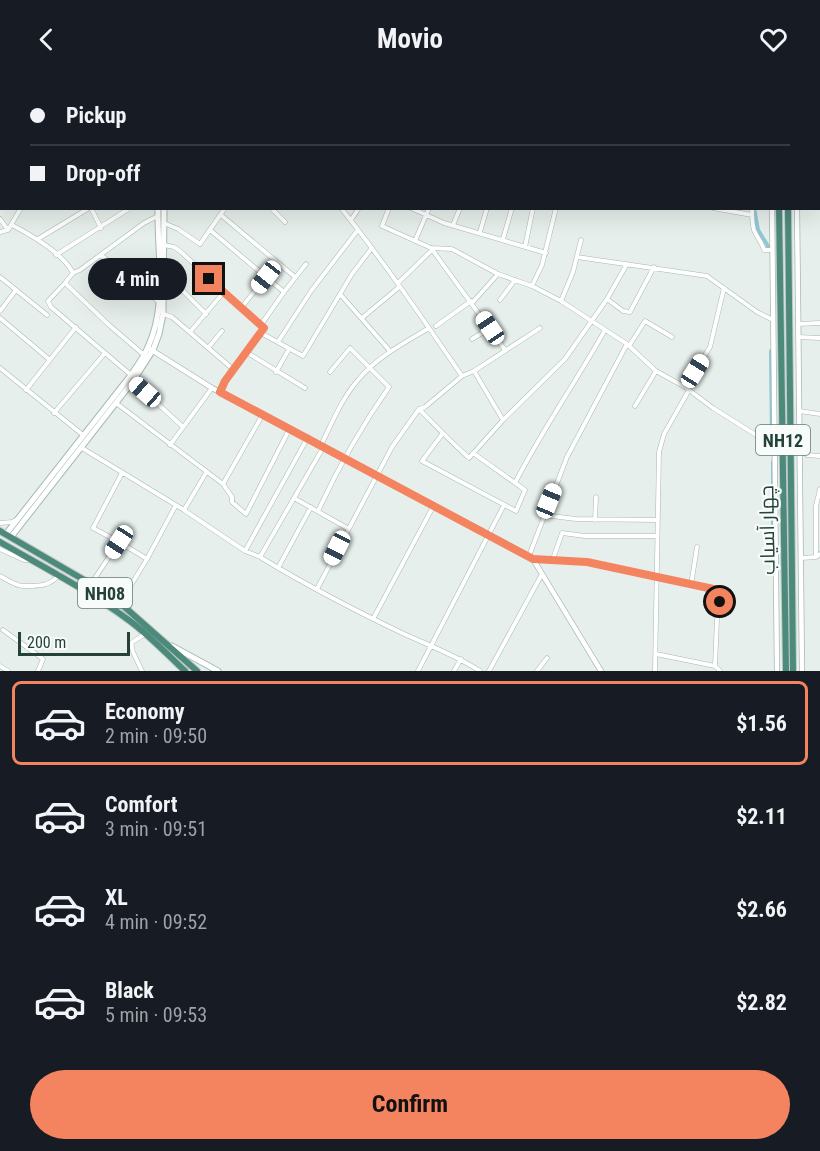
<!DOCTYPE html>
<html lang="en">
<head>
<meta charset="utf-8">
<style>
	:root { --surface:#171b24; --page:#20242c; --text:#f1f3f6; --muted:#9ea1a6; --line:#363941; --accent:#f4845f }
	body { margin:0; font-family:"Roboto Condensed",Cairo,sans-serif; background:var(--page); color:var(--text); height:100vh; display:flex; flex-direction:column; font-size:22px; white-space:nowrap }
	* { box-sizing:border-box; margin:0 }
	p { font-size:20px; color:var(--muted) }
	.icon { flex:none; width:33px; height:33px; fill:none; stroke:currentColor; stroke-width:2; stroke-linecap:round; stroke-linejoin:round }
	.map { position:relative; height:593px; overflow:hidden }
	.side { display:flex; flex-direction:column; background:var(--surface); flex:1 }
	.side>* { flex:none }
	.guide { position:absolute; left:0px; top:0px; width:820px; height:132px; box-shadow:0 6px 24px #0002; display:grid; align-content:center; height:132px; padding:0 30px; background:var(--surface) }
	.scale { position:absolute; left:18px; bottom:15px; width:112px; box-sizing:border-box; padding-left:6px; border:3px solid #24423a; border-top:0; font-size:16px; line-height:21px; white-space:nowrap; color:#24423a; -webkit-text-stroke:4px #f7fbf9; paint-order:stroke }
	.end { position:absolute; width:27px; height:27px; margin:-14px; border:8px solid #f4845f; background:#111; box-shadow:0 0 0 3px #111 }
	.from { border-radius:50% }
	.bubble { position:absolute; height:42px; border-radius:21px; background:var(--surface); box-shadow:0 6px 24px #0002; font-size:20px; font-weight:700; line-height:42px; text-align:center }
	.car { position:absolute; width:18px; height:36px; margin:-18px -9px; border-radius:8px; box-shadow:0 0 4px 2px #0007; background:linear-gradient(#fff 24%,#345 0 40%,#fff 0 76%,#345 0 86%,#fff 0) }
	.guide b { display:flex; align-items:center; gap:21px; height:57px; font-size:22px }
	.guide b+b { border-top:2px solid var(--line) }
	.guide i { width:15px; height:15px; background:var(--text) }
	ul { padding:10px 0 0; list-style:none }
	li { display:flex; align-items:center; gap:18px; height:84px; margin:0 12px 9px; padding:0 18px; border:3px solid transparent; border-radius:9px }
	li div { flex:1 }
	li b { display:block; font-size:22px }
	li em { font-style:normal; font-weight:700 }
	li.current { border-color:var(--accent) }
	li>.icon { width:54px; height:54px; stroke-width:1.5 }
	.primary-button { display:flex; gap:12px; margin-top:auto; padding:12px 30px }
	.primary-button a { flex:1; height:69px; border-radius:36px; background:var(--accent); color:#111; font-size:24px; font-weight:700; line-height:69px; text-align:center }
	header { display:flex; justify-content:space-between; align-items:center; height:78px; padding:0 30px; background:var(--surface); font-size:27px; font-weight:700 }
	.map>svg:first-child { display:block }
</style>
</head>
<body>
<header><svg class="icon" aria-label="back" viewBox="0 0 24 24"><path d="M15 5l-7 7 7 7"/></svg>Movio<svg class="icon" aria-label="heart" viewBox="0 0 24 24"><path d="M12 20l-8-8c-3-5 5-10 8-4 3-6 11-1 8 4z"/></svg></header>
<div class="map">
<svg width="820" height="593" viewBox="0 0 820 593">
	<rect width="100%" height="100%" fill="#e6efeb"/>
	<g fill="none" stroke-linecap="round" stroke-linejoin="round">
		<path stroke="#8ec9d4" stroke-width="4" d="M756,2v-2
			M754,130l4,22 13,21
			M771,273l1,91
			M773,384v67"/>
		<g stroke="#a8b8b2" stroke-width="5">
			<path id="minor" d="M28,0l1,2
				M219,0l3,2
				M320,0l4,2
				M18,2l1,-2
				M131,2v-2
				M258,2l1,-2
				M286,2v-2
				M435,2v-2
				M538,2v-2
				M640,2v-2
				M695,2v-2
				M751,2v-2
				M0,21l2,-2
				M819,32h1
				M819,123h1
				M91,130l10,20
				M271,130l14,14
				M341,130c43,54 82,111 121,168
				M389,130l-7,18 49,22 21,1 46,25 34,12 29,15 66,43 29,27 29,16 28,21 43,27 18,8
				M411,130l33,15 102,30
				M713,130l39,7
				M752,130c0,7 0,16 2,22 3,8 8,12 10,20h8
				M221,137l74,62
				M0,141l8,11
				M351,142l8,-12
				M164,145l14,6 22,15 25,-36
				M12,147c19,10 51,28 61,48l-8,10 44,42 35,30
				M453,147l7,-17
				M8,152l13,-22
				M210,152l74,62
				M0,154l8,-2
				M480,154l7,-24
				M38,161l51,-31
				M503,161l9,-31
				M415,163l14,-33
				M164,167l10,2 7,5 82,75
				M525,169l8,-39
				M431,170l74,102
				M56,177l74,-47
				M101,177l58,47
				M577,179l130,19 50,36 16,8
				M73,195l7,-3 64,-47 14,-7
				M0,199l47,38
				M164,200l10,4 32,32
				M65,205l-17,18 3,6 80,68
				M532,208l10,-21 14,-57
				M340,216l50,57
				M607,221l16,12 7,1 24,-45
				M500,222l15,-20
				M561,223l12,-29 8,-32
				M472,225l26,-29
				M241,230l25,-31
				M0,233l16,-21
				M163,236l9,3 62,53
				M0,240l50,42
				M362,240l36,-30 1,-6 33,-32
				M798,246l22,-1
				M436,248l35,-25
				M190,254l33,-39
				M261,255l42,23 49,-82 19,-25
				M798,259l22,1
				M472,261l18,-11
				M278,264l33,-51 46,-60
				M629,268l16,-25 27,16
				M208,270l14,-17
				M246,274l59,36
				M0,290l83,67
				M474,293l29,49
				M276,294l13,-23
				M133,303l50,46
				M685,309l25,-40 14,-59
				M26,312l50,-63
				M220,314l5,-11 36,-48 2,-11 21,-30 22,-28
				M116,325l107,81 9,13v5l14,12 44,-86
				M635,328l21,-35
				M419,331c17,17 32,33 50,49l34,-38 62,-61 42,-60 20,-35
				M799,333l21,3
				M54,335l51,-60
				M443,355l-21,28 94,50 9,-21 -52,-37
				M170,367l42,-57
				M321,367c11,-22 21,-47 37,-65 19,-23 46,-37 71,-52
				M82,370l102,62 61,41 15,6c46,28 94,53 142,76 26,12 53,22 78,38
				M807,377l13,1
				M515,405c27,-53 61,-101 90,-153
				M223,406l40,-70
				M294,420l53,30
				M184,432l22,-37
				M318,433c20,-43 43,-84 71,-124l-39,-39 -20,24
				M543,437l33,4 81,1
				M595,442l1,-23
				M0,445l12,-1 4,-2
				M119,464l28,17
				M0,471l24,11h6
				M245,473l63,-114
				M529,478l38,-99 60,-113
				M260,479l64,-111
				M816,479v-51l4,-17
				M801,480l15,-1 4,-3
				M533,481l54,3 131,28 -1,12h3l-3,17 -2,47
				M553,481l9,-26 23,3h72
				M278,490l33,-61
				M0,498c6,3 16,10 23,10 13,0 28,1 36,-12
				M91,506l28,-42 -26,-14 29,-55
				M691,507l6,-38
				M317,511l75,-142 27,-38 6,-2 37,-31 12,-5 66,-43
				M120,525l27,-44 29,-54
				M373,541l61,-114
				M3,552l40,29 -5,12
				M656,576l59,12 5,5
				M0,588l8,5
				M142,593l-9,-19 -2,-9 14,-9
				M418,593l86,-166
				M454,593l7,-12
				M489,593l53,-97
				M537,593l10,-13
				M655,593l4,-219 5,-18 25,-44"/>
		</g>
		<g stroke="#a8b8b2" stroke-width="6">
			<path id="tertiary" d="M770,0v2
				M796,0v2
				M772,130l5,463
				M797,130l5,463
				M150,271l62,39 317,168 4,3 68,112"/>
		</g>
		<g stroke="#a4bbb3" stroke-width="7">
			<path id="secondary" d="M159,0v2
				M164,0v2
				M6,456l125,-159c6,-9 13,-18 17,-28 20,-43 9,-93 10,-139
				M11,459l122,-156 20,-31 6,-16 4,-20 1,-106
				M172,568l46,25"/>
		</g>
		<g stroke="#c2cac8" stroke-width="8">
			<path id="trunk" d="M778,0v2
				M787,0v2
				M779,130l7,463
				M788,130l5,463
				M0,453l91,53 29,19 77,68
				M0,464c45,26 88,48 130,79 20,15 37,33 55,50"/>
		</g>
		<use href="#minor" stroke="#fff" stroke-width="4"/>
		<use href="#tertiary" stroke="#fff" stroke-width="4.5"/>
		<use href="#secondary" stroke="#fff" stroke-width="5"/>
		<use href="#trunk" stroke="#4c8a7c" stroke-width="6"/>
	</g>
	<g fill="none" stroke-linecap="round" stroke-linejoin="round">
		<path stroke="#f4845f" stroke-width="8" d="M209,201l55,49 -39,53 -5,11 313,167 54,3 131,28 -1,12h3"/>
	</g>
	<g text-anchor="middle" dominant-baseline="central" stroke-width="4.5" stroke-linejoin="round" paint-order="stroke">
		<g fill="#f7fbf9" stroke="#637a73" stroke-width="1.5">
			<rect x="756" y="347" width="54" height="30" rx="4.5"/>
			<rect x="78" y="500" width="54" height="30" rx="4.5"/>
		</g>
		<g font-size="18" font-weight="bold" fill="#24423a">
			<text x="783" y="362">NH12</text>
			<text x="105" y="515">NH08</text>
		</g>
		<g font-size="20" fill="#24423a" stroke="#f7fbf9">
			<text transform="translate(767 452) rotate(-91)">چهار آسیاب</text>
		</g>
	</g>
</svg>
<div class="scale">200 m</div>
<i class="end from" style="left:720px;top:524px"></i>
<i class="end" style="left:209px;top:201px"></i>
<div class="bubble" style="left:88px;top:180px;width:99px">4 min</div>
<i class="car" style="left:266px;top:199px;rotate:218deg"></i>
<i class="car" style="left:490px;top:250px;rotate:326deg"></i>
<i class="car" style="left:695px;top:293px;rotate:32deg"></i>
<i class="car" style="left:145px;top:314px;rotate:311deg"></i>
<i class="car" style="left:549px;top:423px;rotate:22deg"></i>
<i class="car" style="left:119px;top:464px;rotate:213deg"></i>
<i class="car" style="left:337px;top:470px;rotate:207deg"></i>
<div class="guide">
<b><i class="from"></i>Pickup</b>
<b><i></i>Drop-off</b>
</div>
</div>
<section class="side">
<ul>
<li class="current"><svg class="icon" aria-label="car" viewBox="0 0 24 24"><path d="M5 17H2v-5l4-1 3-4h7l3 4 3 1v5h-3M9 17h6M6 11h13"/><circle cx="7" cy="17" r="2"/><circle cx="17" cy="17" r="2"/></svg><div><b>Economy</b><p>2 min · 09:50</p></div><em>$1.56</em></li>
<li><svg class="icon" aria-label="car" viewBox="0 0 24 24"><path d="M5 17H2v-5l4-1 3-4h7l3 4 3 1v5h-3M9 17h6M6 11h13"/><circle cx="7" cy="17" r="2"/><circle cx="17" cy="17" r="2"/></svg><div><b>Comfort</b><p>3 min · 09:51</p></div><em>$2.11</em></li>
<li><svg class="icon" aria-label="car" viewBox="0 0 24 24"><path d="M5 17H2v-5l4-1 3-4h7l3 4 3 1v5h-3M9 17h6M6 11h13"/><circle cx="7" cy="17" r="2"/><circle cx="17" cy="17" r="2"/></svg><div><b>XL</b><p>4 min · 09:52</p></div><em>$2.66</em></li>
<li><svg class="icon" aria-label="car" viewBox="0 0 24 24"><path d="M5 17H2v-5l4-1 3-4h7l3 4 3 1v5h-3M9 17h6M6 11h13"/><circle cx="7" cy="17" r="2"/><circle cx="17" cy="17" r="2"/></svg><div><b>Black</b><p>5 min · 09:53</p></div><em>$2.82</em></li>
</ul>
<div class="primary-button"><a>Confirm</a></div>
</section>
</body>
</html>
